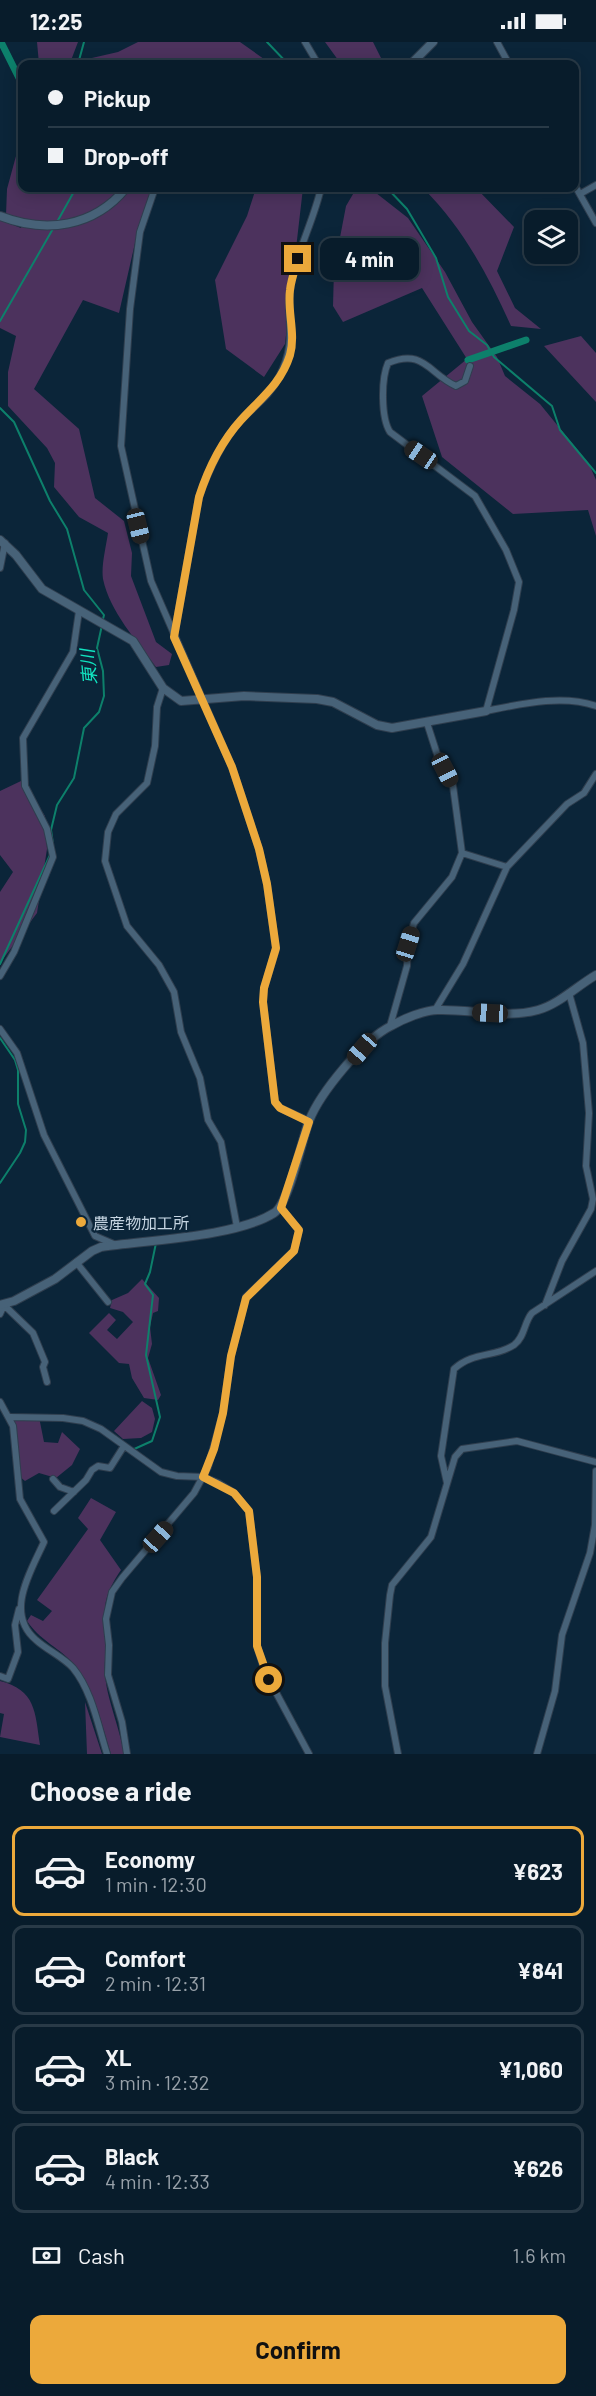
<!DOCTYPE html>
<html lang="en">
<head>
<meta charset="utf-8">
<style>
	:root { --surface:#081c2b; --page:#162937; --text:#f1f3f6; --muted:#98a1a9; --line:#293a47; --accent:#eca93b }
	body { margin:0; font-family:Barlow,"Noto Sans JP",sans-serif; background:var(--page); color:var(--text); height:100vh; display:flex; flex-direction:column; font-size:22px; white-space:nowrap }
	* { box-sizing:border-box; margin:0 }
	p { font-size:20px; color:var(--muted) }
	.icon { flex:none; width:33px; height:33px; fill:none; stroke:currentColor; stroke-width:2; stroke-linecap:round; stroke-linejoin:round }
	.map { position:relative; height:1712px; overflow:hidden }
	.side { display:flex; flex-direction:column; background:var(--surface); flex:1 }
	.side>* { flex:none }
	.hud { position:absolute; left:18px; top:18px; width:561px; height:132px; border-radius:12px; box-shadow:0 3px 15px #0003,0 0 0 2px var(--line); display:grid; align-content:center; height:132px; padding:0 30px; background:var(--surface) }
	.fabs { position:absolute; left:524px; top:168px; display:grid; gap:12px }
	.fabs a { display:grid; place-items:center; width:54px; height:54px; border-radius:12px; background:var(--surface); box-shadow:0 3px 15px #0003,0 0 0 2px var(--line); font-size:30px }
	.end { position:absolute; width:27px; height:27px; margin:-14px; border:8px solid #eca93b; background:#111; box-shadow:0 0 0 3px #111 }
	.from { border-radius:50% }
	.bubble { position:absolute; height:42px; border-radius:12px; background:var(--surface); box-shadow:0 3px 15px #0003,0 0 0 2px var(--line); font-size:20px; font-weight:700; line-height:42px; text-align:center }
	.car { position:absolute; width:18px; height:36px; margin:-18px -9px; border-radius:8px; box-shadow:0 0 4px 2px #0007; background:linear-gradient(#222 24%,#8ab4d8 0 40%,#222 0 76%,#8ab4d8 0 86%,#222 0) }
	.hud b { display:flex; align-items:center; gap:21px; height:57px; font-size:22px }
	.hud b+b { border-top:2px solid var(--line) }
	.hud i { width:15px; height:15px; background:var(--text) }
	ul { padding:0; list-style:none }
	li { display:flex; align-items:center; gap:18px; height:90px; margin:0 12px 9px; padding:0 18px; border:3px solid var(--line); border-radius:12px }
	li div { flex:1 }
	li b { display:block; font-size:22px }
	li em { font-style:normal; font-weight:700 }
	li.on { border-color:var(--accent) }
	li>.icon { width:54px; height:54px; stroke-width:1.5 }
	h2 { padding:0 30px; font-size:27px; line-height:72px }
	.pay { display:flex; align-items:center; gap:15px; height:66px; padding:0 30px; font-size:22px }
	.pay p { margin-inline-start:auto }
	.cta { display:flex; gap:12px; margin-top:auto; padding:12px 30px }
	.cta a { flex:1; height:69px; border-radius:12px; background:var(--accent); color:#111; font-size:24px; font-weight:700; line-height:69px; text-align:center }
	.status { display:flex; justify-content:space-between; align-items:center; height:42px; padding:0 30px; background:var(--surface); direction:ltr }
	.status svg { height:16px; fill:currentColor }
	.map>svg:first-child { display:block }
</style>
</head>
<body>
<div class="status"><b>12:25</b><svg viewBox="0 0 49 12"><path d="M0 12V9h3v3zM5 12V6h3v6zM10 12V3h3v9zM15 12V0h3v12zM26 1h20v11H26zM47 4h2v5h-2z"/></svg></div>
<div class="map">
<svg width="596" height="1712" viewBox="0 0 596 1712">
	<rect width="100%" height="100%" fill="#0b2539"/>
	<path fill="#4c325d" d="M37,0h41l-8,21 48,-11 20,-10h102l31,22h-232z
		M325,0h48l11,22h-43z
		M22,92v54h131l-15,42 -19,83 -36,-13 -49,89 45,40 16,69 29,23 8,32 -1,23 25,66 16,12 -3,11 -13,2c-19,-26 -46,-55 -53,-88 -2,-13 3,-32 5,-46l-29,-16 -25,-30 1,-24 -8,-15 -39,-42v-34l8,-36 -16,-8v-108l21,8 1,-3 -16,-10 1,-26z
		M256,146h47l-18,156 -21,33 -38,-28 -11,-69 32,-64z
		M423,146h53l38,39 -17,44 18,37 26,21 -30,-3c-23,-51 -48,-98 -88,-138z
		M356,147h15l37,29 37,54 27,50 25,35 8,19 35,28 49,60 7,16v56l-8,-26 -75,4 -71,-57 -20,-61 45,-37 -45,-71 -79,34 -10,-16 1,-37 12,-63z
		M581,294l15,17v49l-52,-56z
		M21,739l24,35 2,33 -10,64 -37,50v-71l13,-20 -13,-17v-64z
		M142,1237l17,19 -1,13 -5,2 -3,14 2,17 -4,14 13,37 -3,5 -14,-2 -12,-20 -3,-14 -10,-1 -30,-30 20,-20 7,7 -9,10 10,9 16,-17 -10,-10 -13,-4 2,-8 16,-7z
		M142,1359l10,7 3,11 -3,13 -11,6 -18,1 -9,-8z
		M39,1375l5,25 14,1 4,-11 18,17 -8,16 -16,13 -17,-5 -14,8 -5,-4 -6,-57z
		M91,1456l25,14 -16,28 21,30c-21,31 -16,40 -15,75 0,9 -2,19 -1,28 1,24 15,55 19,81h-13c-10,-32 -17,-67 -40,-93 -15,-15 -31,-21 -44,-40l4,-6 12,6 9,-10 -15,-11 51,-71 -10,-11z
		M0,1639c36,9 35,31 40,64l-40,-8 4,-23 -4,-1z
		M85,1660l17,52h-15z"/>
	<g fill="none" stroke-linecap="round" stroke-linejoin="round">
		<path stroke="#0d806b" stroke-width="2" d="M267,0l21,22
			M78,22l6,-22
			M387,146l20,21 29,49 12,39 21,34 18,14 7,12 58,49 8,24 36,43
			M57,180l19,-34
			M0,279l54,-94
			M0,366l14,14 36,79 17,28 17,61 20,25 -1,4
			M53,802l-2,-14 6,-25 17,-27 10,-50 15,-16 5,-16 -1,-25 -6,-23 5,-23
			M0,922l50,-109
			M0,996l15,22 3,10v34l8,26 -1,12 -5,11 -20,30
			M132,1408l20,-9 8,-24 -14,-62 7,-60 -8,-11 5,-12 6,-29"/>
		<path stroke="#0d806b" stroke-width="7" d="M1,0l21,42
			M468,318l58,-20"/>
		<g stroke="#2f3e4e" stroke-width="8">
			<path id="street" d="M305,0l13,22
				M497,0l12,22
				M574,142l22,39
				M155,146l-15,44 -10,77 -9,137 30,135 81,186 27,82 8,35 9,65 -12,39 -1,14 12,100 5,6 29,13
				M580,152l16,-9
				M470,324l-5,15 -9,5c-27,-12 -32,-38 -68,-23 -7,16 -7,55 2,69l85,64 31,54 13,32 -5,28 -28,101c35,-7 76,-17 110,-5
				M0,526l5,-25
				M174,595l25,-140c10,-28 22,-54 41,-76 14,-15 30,-25 39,-44 21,-41 4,-60 13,-98 7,-32 22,-60 29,-91
				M163,646l-6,19 -2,39 -8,37 -31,31 -8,18 -3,29 22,65 32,39 15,27 7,40 19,46 8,42 13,22 16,85
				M462,811l45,14
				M0,934l14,-24 39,-95 -6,-28 -22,-43 -2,-48 50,-86 6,-41
				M435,968l28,-46 44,-97 60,-63 17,-11 12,-19
				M390,984l17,-60 1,-23 6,-20 38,-46 10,-24 -9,-67 -16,-32 -10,-31
				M0,987l17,24 27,82 51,101 21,9
				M76,1220l32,40
				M545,1263l17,-44 29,-52 2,-10 -7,-33 3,-53 -6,-70 -14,-50
				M0,1272l4,-9 29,28 12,29 -2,5 4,15
				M0,1360l13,24 7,73 24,43c-13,29 -40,71 -8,98 11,10 27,17 37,28 19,23 25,58 34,86
				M10,1375l53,1 20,3 18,8 60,43 16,4 26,1 15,6 16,10 15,18 8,66v69l8,26 44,82
				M53,1437l7,8 14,5
				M447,1441l-6,-27 13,-87c20,-18 40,-11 60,-24 11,-8 10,-23 18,-32l64,-42
				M54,1469l32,-31 6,-10 6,-4 12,2 14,-22
				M0,1634l8,3 10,-27 -3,-27 4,-16
				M127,1712l-5,-32 -14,-47 1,-30 -3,-26 6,-27 10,-14 72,-85 14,-26 15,-54 8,-57 15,-59 48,-46 5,-21 -18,-22
				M398,1712l-13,-68v-43l5,-48 2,-10 39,-48 24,-80 7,-8 55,-8 79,21
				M537,1712l18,-63 7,-56 28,-82 5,-28 1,-54"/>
		</g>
		<g stroke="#2f3e4e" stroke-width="10">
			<path id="secondary" d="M411,22l22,-22
				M0,174c46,18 94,11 126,-28
				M0,498l16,15 26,34 91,52 30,47 18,13 63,-5 73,3 16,3 44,23 15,3 94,-17
				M0,1263l14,-4 41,-22 37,-28 9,-4c47,-7 135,-10 173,-34 15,-9 28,-74 35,-92 11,-28 55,-82 82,-95 12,-7 33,-16 47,-16 33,-1 67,9 100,0 21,-6 39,-24 58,-35"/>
		</g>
		<use href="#street" stroke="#476278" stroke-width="6"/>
		<use href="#secondary" stroke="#476278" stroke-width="8"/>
	</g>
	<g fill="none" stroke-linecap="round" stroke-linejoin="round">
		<path stroke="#eca93b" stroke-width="8" d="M269,1638l-12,-34v-69l-8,-66 -15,-18 -31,-16 11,-28 9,-36 8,-57 15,-58 48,-47 5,-21 -18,-22 28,-86 -29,-14 -5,-6 -12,-100 1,-14 12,-40 -9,-64 -8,-35 -27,-82 -58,-130 25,-140c9,-28 22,-55 42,-77 19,-21 40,-36 49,-65 6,-21 -3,-44 0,-65 1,-10 5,-21 8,-31"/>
	</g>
	<circle fill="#eca93b" stroke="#0b2539" stroke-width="2" cx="81" cy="1180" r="6"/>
	<g text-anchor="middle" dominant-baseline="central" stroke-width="4.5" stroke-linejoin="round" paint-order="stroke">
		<g font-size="16" fill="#c5d4e1" stroke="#0b2539" text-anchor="start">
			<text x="93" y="1180">農産物加工所</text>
		</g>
		<g font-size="18" font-style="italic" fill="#11e4c0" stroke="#0b2539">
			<text transform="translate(88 625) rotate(-95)">東川</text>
		</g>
	</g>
</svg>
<div class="fabs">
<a><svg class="icon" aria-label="layers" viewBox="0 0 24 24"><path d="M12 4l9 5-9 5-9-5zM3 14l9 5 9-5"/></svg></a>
</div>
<i class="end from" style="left:269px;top:1638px"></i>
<i class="end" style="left:298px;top:217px"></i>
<div class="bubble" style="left:320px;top:196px;width:99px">4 min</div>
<i class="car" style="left:421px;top:413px;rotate:304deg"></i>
<i class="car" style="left:138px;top:484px;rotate:166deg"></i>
<i class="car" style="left:445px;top:728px;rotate:153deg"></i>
<i class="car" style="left:408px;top:902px;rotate:17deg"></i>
<i class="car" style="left:490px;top:971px;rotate:273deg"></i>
<i class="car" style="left:362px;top:1007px;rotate:221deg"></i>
<i class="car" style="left:158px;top:1495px;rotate:42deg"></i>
<div class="hud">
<b><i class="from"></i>Pickup</b>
<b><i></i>Drop-off</b>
</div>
</div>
<section class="side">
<h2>Choose a ride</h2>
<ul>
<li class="on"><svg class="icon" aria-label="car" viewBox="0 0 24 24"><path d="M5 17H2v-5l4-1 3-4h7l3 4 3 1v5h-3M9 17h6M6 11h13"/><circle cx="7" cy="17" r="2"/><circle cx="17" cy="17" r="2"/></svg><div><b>Economy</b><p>1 min · 12:30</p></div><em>¥623</em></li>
<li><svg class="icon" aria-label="car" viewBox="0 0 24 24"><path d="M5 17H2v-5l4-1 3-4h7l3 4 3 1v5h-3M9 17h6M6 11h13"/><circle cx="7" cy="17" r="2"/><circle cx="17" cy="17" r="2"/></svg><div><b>Comfort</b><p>2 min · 12:31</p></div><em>¥841</em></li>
<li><svg class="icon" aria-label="car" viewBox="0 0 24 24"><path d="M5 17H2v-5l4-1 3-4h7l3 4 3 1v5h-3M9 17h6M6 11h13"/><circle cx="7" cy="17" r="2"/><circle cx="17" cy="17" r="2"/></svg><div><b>XL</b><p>3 min · 12:32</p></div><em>¥1,060</em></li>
<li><svg class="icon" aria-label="car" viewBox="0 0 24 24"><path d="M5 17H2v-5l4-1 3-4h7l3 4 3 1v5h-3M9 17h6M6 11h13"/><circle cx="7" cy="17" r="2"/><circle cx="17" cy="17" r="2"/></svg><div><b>Black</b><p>4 min · 12:33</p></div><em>¥626</em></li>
</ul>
<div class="pay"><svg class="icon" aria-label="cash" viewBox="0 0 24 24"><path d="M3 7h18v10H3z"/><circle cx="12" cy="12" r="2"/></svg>Cash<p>1.6 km</p></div>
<div class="cta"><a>Confirm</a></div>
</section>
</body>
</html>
